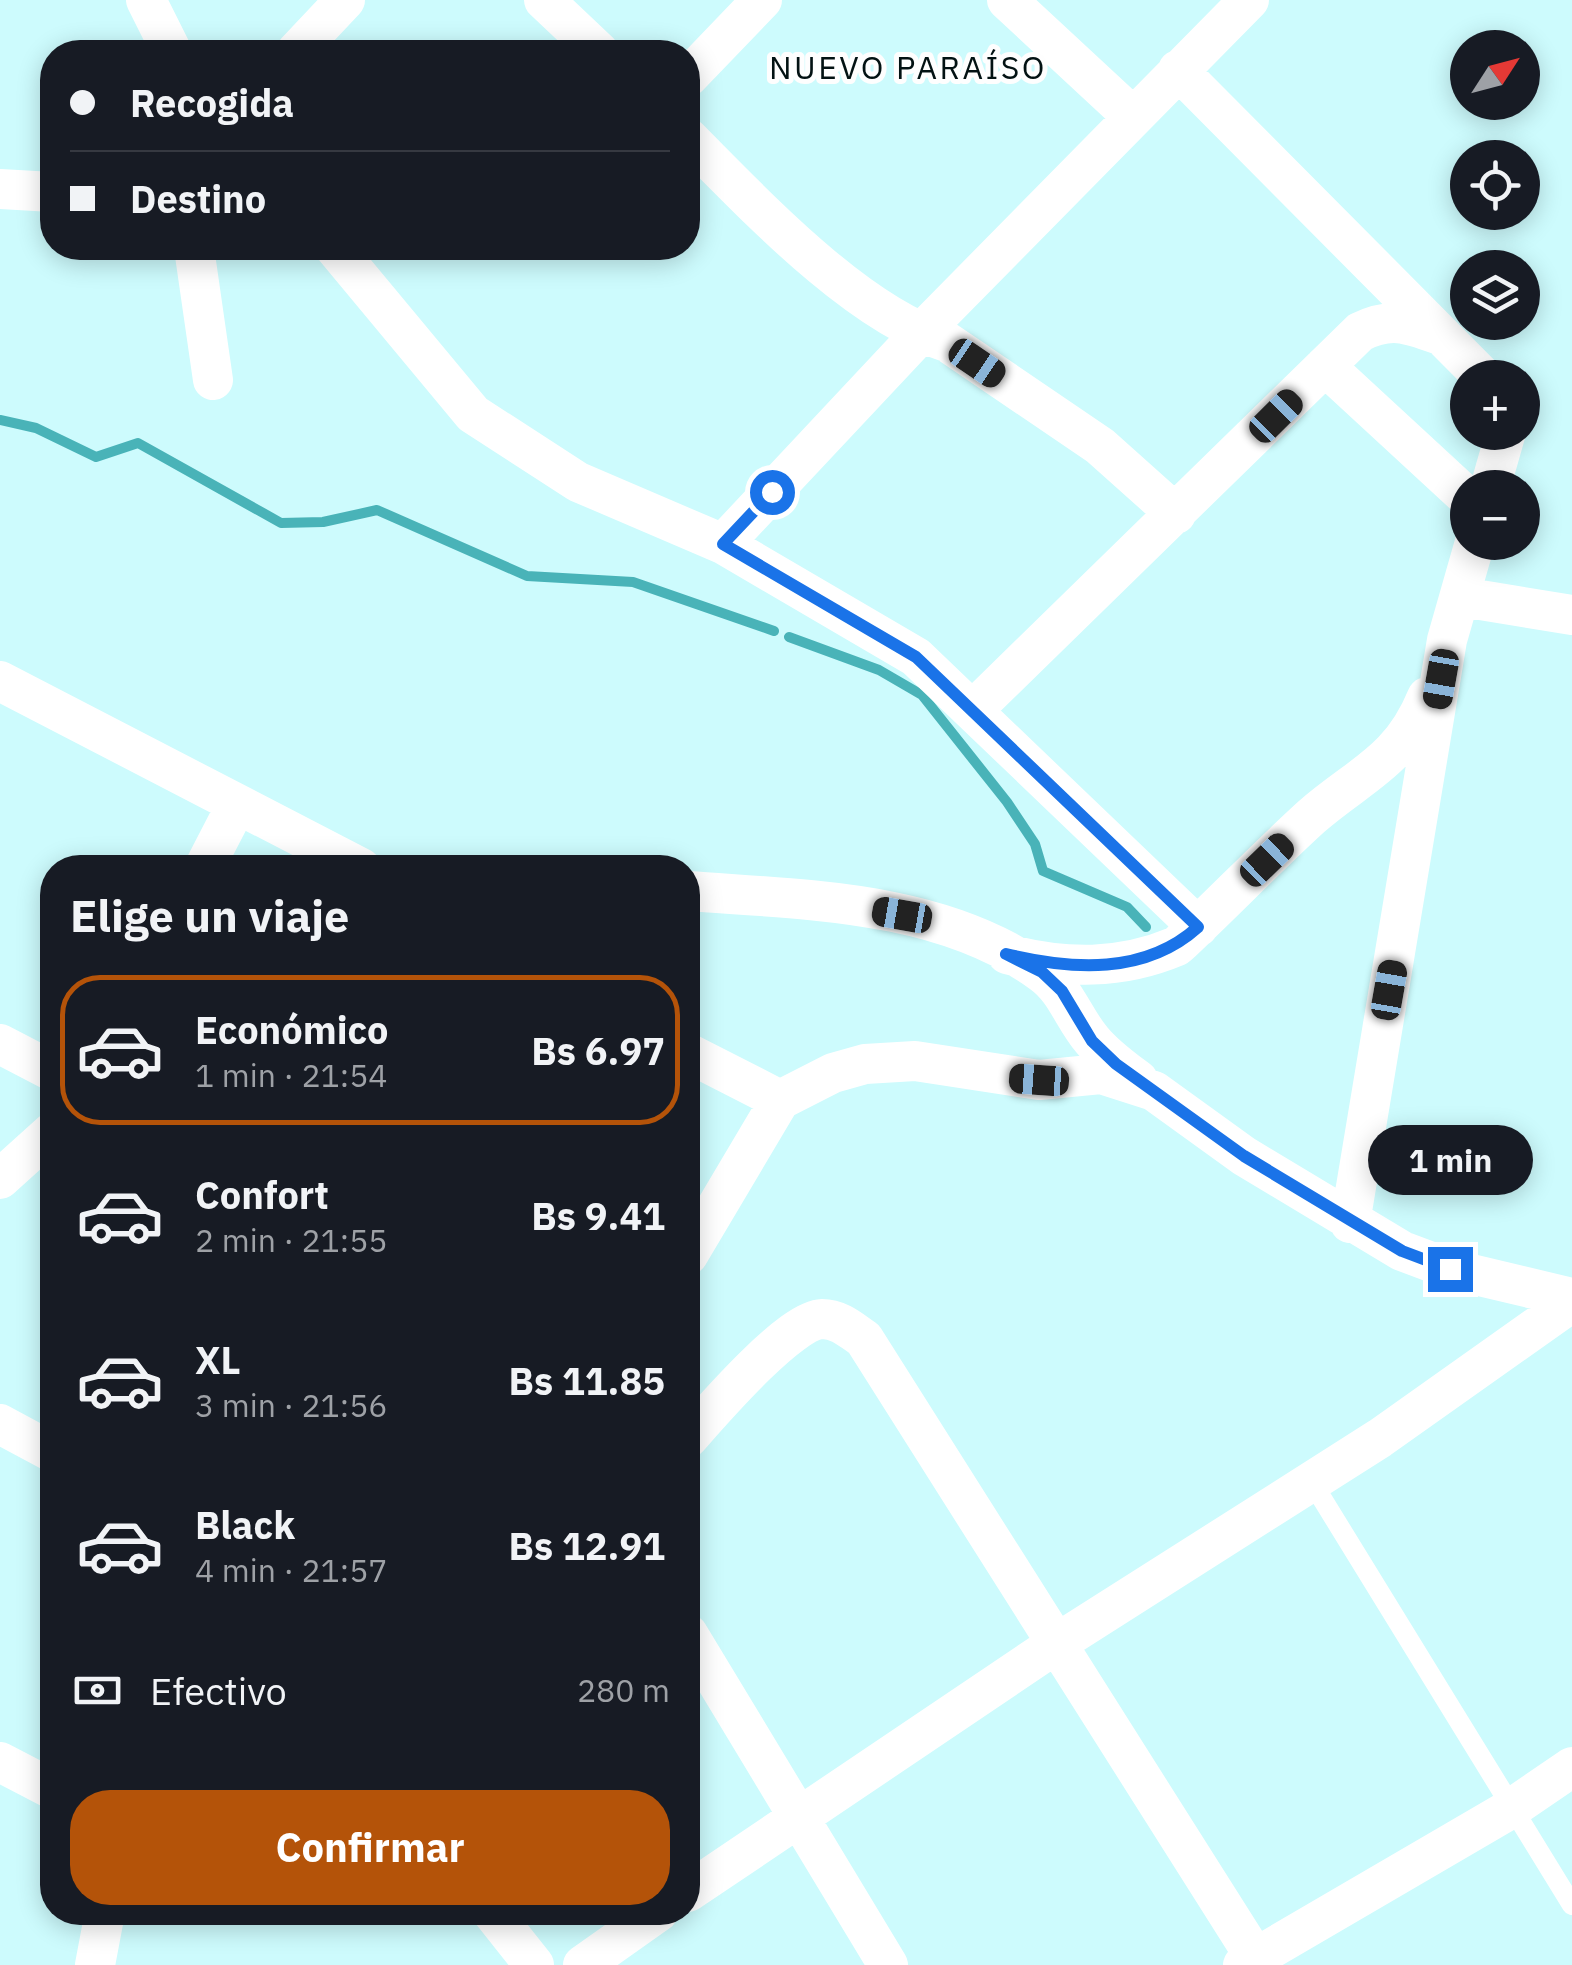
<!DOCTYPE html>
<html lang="es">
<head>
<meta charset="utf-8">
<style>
	:root { --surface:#171b24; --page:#242831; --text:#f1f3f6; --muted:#9ea1a6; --line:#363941; --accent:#b45309 }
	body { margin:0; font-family:"IBM Plex Sans",sans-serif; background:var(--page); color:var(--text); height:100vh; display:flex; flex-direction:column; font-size:38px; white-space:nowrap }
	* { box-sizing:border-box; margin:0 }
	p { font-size:32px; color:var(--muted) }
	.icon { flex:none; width:55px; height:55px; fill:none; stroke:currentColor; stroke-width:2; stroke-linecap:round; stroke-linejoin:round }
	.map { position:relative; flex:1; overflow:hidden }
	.sheet { position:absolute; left:40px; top:855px; width:660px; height:1070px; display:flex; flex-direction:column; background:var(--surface); border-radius:40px; box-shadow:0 5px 25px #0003 }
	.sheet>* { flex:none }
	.guide { position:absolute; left:40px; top:40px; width:660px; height:220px; border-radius:40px; box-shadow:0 5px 25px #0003; display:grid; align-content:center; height:220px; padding:0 30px; background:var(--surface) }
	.needle { width:65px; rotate:54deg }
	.controls { position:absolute; left:1450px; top:30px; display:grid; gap:20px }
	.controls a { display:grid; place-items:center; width:90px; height:90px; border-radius:50%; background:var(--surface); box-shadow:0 5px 25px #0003; font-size:50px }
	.end { position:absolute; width:45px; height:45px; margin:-22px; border:12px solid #1a73e8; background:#fff; box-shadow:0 0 0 5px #fff }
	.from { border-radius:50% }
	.bubble { position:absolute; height:70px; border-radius:35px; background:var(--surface); box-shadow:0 5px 25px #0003; font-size:32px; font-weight:700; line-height:70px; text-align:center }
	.car { position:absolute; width:30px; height:60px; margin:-30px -15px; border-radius:12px; box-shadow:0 0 8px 2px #0007; background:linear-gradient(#222 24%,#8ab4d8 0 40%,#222 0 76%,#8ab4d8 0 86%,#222 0) }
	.guide b { display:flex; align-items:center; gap:35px; height:95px; font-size:38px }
	.guide b+b { border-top:2px solid var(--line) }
	.guide i { width:25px; height:25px; background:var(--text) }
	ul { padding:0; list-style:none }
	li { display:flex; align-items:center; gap:30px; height:150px; margin:0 20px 15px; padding:0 10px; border:5px solid transparent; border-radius:40px }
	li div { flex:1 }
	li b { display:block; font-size:38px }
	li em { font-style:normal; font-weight:700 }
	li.active { border-color:var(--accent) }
	li>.icon { width:90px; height:90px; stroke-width:1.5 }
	h2 { padding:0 30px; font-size:45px; line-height:120px }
	.pay { display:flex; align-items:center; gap:25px; height:110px; padding:0 30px; font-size:38px }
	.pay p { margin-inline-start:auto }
	.primary-button { display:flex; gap:20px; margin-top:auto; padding:20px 30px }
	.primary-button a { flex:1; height:115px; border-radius:40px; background:var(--accent); color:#fff; font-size:40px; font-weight:700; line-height:115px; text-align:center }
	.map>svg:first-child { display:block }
</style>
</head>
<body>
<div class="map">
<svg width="1572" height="1965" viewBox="0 0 1572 1965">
	<rect width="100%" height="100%" fill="#cdfbfd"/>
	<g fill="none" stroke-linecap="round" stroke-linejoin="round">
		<path stroke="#49b3b8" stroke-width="10" d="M0,420l36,8 60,29 42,-14 143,80 42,-1 54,-12 150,66 106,6 141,49
			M789,637l90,33 43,25 85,107 28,42 8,27 84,36 19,20"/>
		<path stroke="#fff" stroke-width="20" d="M1310,1479l262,426"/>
		<path stroke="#fff" stroke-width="40" d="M146,0l26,52
			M544,0l55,52
			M1007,0l126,117
			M296,52l49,-52
			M1178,70l306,308
			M688,77l74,-77
			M688,138c67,67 169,177 259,204l153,104 76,68
			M0,189l52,3
			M194,248l19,132
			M335,248l138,166 105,68 145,62 193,113 282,270
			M1325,366l143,132
			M1490,488l16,-56
			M723,544l197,-210 329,-334
			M1462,597l110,18
			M0,681l361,187
			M973,710l387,-378c30,-15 47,-9 77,2
			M204,868l32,-62
			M688,891c118,9 253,9 354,82 24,17 31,45 50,67 13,16 30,28 46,40
			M1007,954c59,15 113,16 170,-8 45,-42 88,-87 134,-129 49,-43 89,-54 116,-120
			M0,1044l52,27
			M688,1053l92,47
			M0,1179l52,-47
			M1350,1223l97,-583 28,-98
			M688,1255l92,-155 53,-27 32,-9 50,-3 124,19 62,-6 53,17 90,65 158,95 48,18 122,29
			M0,1424l52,28
			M688,1438c23,-26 102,-118 134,-119 17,0 29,11 42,20l396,626
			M688,1634l200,331
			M0,1762l52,27
			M688,1892l371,-250 321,-204 192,-136
			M492,1912l42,53
			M95,1965l10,-53
			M583,1965l75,-53
			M1243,1965l269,-157 60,-41"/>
	</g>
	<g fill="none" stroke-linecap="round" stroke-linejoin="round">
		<path stroke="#1a73e8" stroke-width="12" d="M772,492l-49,52 193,113 282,270c-53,48 -126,43 -192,27l36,18 20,19 30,50 24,23 128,92 158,95 48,18"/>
	</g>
	<g text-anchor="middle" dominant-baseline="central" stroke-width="10" stroke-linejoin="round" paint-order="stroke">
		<g font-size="32" letter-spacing="2.5" fill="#031213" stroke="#fefefe">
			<text x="908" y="67">NUEVO PARAÍSO</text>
		</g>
	</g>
</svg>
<div class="controls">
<a><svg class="needle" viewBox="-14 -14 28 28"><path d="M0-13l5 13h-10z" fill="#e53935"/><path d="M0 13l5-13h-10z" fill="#9ea1a6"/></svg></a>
<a><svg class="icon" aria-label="locate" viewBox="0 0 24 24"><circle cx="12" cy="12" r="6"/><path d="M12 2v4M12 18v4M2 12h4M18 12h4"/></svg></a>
<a><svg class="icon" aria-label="layers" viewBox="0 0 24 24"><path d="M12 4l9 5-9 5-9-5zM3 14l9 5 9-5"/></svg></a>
<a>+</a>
<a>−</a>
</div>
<i class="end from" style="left:772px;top:492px"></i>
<i class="end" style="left:1450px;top:1269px"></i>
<div class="bubble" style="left:1368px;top:1125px;width:165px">1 min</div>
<i class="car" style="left:977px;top:363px;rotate:124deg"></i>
<i class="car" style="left:1276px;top:416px;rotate:45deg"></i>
<i class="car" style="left:1441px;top:679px;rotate:190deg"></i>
<i class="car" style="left:1267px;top:860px;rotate:46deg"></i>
<i class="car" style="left:902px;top:915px;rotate:280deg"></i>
<i class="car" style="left:1389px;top:990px;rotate:10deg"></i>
<i class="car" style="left:1039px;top:1080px;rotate:274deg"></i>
<div class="guide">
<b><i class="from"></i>Recogida</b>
<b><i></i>Destino</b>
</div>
<section class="sheet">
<h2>Elige un viaje</h2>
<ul>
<li class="active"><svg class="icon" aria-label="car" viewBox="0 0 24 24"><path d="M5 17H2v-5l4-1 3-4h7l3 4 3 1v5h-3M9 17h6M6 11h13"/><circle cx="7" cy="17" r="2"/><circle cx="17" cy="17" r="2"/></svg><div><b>Económico</b><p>1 min · 21:54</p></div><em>Bs 6.97</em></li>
<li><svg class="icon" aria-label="car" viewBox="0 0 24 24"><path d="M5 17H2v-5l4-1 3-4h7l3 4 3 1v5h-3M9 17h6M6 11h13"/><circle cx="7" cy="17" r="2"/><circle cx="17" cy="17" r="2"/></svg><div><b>Confort</b><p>2 min · 21:55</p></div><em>Bs 9.41</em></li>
<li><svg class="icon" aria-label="car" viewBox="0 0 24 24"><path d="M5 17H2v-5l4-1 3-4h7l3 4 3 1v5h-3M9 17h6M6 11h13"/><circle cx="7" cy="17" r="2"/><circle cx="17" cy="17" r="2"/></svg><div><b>XL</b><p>3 min · 21:56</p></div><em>Bs 11.85</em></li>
<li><svg class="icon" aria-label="car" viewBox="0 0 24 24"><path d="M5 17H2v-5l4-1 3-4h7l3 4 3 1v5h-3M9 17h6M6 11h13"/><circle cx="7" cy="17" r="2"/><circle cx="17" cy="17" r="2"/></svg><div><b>Black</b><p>4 min · 21:57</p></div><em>Bs 12.91</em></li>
</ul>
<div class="pay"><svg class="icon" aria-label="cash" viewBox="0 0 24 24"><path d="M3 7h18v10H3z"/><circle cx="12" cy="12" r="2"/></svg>Efectivo<p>280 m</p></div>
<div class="primary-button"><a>Confirmar</a></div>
</section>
</div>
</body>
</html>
